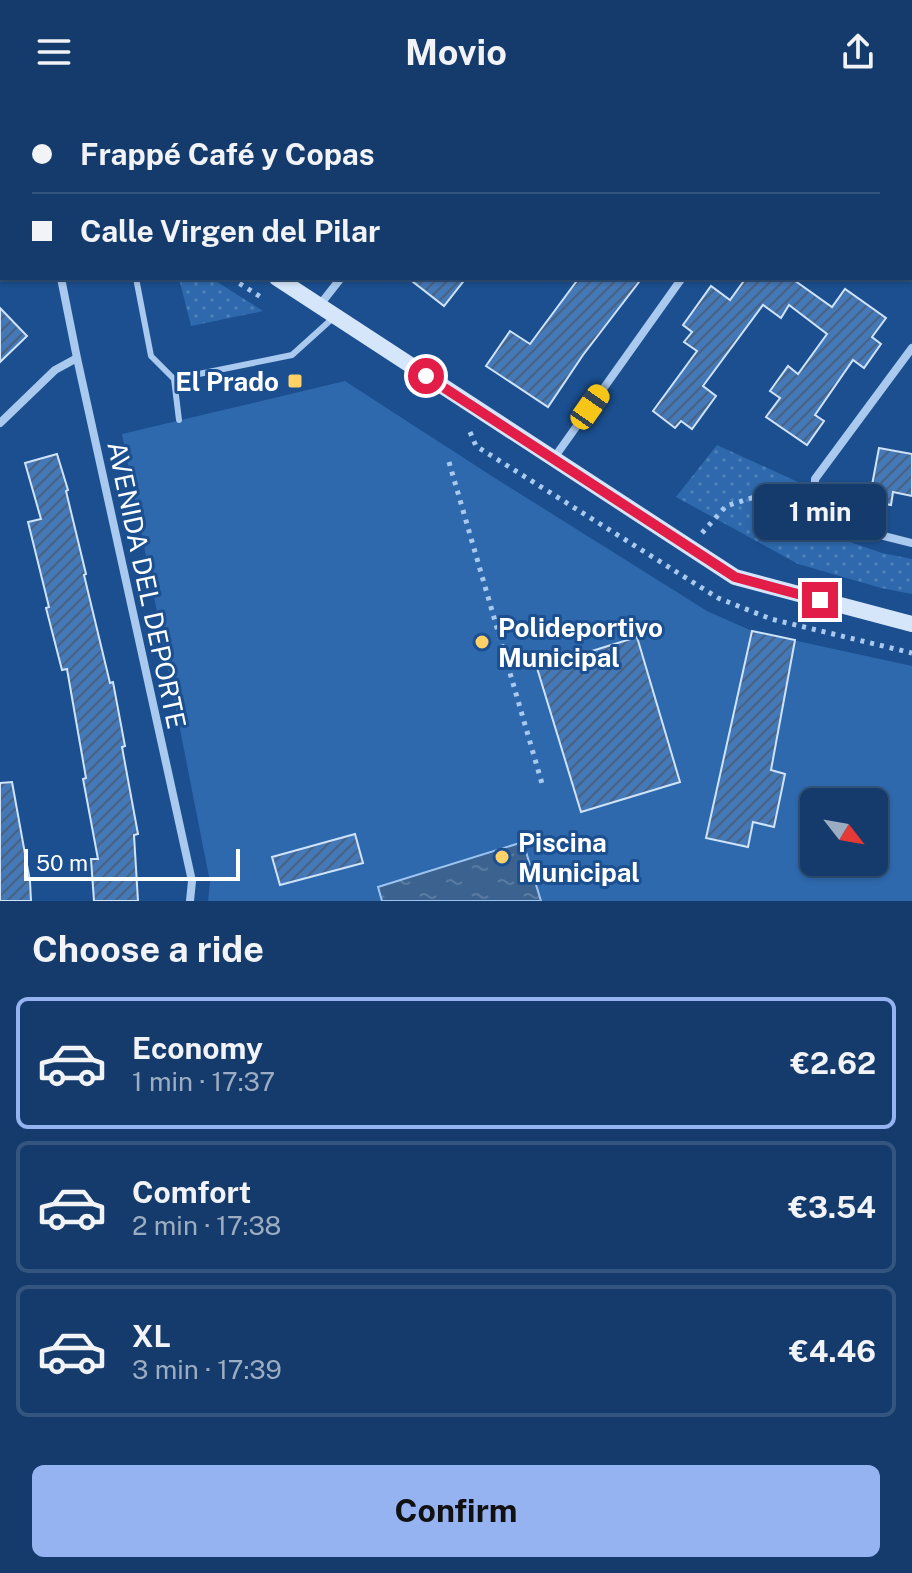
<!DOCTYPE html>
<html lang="en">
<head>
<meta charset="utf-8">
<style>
	:root { --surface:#143b6b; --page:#1d4271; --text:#f1f3f6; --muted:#9dadc1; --line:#33557e; --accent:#95b2f1 }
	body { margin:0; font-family:"Public Sans",sans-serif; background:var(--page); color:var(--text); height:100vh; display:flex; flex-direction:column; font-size:30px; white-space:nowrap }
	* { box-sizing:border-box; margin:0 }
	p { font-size:26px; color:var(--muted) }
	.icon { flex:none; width:44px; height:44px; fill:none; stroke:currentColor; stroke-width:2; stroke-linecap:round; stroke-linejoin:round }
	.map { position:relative; height:797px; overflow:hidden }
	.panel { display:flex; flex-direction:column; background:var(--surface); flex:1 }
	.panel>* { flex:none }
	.banner { position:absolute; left:0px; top:0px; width:912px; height:176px; box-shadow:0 2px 6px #0004,0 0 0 2px var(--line); display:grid; align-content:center; height:176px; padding:0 32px; background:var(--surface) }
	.needle { width:52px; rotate:121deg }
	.controls { position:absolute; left:800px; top:684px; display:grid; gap:16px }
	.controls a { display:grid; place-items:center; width:88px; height:88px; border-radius:12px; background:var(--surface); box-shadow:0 2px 6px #0004,0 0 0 2px var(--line); font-size:40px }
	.scale { position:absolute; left:24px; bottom:20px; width:216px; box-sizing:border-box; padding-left:8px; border:4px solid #fff; border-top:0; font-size:22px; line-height:28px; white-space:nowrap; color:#fff; -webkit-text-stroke:6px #1b4f8f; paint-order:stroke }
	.end { position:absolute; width:36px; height:36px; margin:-18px; border:10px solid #e11d48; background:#fff; box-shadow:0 0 0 4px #fff }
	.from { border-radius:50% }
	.bubble { position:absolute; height:56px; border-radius:12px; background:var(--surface); box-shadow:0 2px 6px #0004,0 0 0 2px var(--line); font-size:26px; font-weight:700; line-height:56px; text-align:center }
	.car { position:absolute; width:24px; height:48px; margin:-24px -12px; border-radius:10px; box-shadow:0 0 6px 2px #0007; background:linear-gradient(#f5c518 24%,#345 0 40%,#f5c518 0 76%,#345 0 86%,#f5c518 0) }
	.banner b { display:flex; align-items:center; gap:28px; height:76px; font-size:30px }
	.banner b+b { border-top:2px solid var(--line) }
	.banner i { width:20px; height:20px; background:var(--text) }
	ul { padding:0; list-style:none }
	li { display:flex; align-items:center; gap:24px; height:132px; margin:0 16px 12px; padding:0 16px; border:4px solid var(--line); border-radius:12px }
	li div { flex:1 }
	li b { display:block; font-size:30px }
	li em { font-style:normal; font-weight:700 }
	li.selected { border-color:var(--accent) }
	li>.icon { width:72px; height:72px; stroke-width:1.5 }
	h2 { padding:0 32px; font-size:36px; line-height:96px }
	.cta { display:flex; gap:16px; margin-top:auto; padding:16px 32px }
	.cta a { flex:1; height:92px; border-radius:12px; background:var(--accent); color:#111; font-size:32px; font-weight:700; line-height:92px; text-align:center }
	header { display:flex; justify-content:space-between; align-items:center; height:104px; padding:0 32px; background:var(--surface); font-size:36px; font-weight:700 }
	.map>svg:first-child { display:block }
</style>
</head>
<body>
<header><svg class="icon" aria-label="menu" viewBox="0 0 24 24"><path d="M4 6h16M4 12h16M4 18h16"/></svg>Movio<svg class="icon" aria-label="share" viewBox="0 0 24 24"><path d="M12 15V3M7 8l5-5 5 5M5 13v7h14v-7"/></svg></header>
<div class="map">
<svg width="912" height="797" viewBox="0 0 912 797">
	<defs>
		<pattern id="green-dots" width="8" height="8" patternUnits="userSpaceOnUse" patternTransform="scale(2)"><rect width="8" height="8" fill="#2e69ad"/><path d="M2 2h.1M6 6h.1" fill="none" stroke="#4d80b9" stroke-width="1.8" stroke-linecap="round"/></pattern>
		<pattern id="water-ripples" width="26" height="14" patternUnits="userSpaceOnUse" patternTransform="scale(2)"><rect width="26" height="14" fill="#3c6290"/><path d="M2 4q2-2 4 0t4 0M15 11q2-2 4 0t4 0" fill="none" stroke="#597aa1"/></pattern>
		<pattern id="building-hatch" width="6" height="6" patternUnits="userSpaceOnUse" patternTransform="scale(2)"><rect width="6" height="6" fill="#4478b7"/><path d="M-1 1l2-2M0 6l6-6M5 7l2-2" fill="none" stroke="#486282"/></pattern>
	</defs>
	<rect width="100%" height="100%" fill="#1b4f8f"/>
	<path fill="url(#green-dots)" d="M179,174h32l52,33 -72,15z
		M717,341l81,37 -1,24 15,23 70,24 30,6v35l-31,-6 -83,-24 -122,-67z"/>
	<path fill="#2e69ad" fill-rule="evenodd" d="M345,277l142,92 220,138 45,20 160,35v235h-704l2,-19 -88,-448zM814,698h60v60h-60z"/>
	<path fill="url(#water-ripples)" stroke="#9cc4f0" stroke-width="2" d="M523,738l18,59h-159l-4,-14z"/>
	<path fill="url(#building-hatch)" stroke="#cfe3fa" stroke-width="2" d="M408,174h58l-22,28z
		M579,174h63l-59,77 -35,52 -62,-41 24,-35 20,13z
		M746,174h45l41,29 13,-18 41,29 -14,19 9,7 -17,24 -11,-8 -38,55 9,6 -17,24 -41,-28 14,-19 -10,-7 18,-25 10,8 29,-40 -38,-29 -8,13 -18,-13 -60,81 13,10 -24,33 -11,-8 -6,7 -22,-17 44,-60 -13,-9 8,-10 -9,-7 28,-39 19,14z
		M0,204l27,28 -27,26z
		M879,344l33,6v42l-19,-4 -2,13 -22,-4z
		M57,350l11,36 -2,1 20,83 -2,1 26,108 3,-1 12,64 -3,1 16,87 -4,1 4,66h-44l-3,-42h7l-15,-80 3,-1 -19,-109 -5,1 -16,-62 3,-1 -21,-85 13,-3 -16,-56z
		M752,527l43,9 -24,130 14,4 -11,53 -21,-5 -5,25 -42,-9z
		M637,533l43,145 -99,30 -44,-144z
		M12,678l18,99 1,20h-31v-118z
		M355,730l8,29 -83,22 -8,-28z"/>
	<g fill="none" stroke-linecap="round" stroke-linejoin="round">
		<path stroke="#a9c9ee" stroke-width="5" stroke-dasharray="4 6" stroke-linecap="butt" d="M74,0l3,2
			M137,0v2
			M89,2l2,-2
			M313,2l2,-2
			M0,161h2
			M231,174l33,21
			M470,328l6,14 242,152 53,21 141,34
			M449,358l94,325
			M702,429l24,-27 38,-12h34"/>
		<path stroke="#a9c9ee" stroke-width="6" d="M136,174l15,78 23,23 118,-24 41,-37
			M174,275l5,41"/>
		<path stroke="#a9c9ee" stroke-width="8" d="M475,2l1,-2
			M804,2l2,-2
			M61,174l16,80 115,523 -2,20
			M319,202l22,-28
			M912,244l-97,131v26l21,19 76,19
			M0,319l55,-53 22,-12
			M554,354l128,-180"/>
		<path stroke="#d6e6fa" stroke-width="16" d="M14,0l3,2
			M0,133h2
			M277,174l458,299 177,47"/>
	</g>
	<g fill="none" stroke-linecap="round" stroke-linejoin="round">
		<path stroke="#e11d48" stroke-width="10" d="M426,272l309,201 85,23"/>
	</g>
	<g fill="#ffd166" stroke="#1b4f8f" stroke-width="3">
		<rect x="287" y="269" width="16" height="16" rx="4"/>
		<circle cx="482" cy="538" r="8"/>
		<circle cx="502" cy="753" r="8"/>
	</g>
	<g text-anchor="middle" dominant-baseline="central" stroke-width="6" stroke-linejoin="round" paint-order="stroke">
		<g font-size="26" font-weight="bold" fill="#fff" stroke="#1b4f8f" text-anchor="start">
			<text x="279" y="277" text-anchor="end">El Prado</text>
			<text x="498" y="523">Polideportivo<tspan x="498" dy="30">Municipal</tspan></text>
			<text x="518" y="738">Piscina<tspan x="518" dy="30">Municipal</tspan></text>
		</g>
		<g font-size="26" fill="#fff" stroke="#1b4f8f">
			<text transform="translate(147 481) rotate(78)">AVENIDA DEL DEPORTE</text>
		</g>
	</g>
</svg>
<div class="controls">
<a><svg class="needle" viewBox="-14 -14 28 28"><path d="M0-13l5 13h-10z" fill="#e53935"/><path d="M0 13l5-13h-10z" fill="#9dadc1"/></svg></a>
</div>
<div class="scale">50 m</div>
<i class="end from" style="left:426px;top:272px"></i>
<i class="end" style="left:820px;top:496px"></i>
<div class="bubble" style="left:754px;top:380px;width:132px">1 min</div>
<i class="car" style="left:590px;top:303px;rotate:35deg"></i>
<div class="banner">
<b><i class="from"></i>Frappé Café y Copas</b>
<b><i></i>Calle Virgen del Pilar</b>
</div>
</div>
<section class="panel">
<h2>Choose a ride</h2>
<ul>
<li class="selected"><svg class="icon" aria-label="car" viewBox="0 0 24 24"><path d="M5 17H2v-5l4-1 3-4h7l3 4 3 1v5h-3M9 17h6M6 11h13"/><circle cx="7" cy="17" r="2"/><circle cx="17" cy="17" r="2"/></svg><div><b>Economy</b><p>1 min · 17:37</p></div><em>€2.62</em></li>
<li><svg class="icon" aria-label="car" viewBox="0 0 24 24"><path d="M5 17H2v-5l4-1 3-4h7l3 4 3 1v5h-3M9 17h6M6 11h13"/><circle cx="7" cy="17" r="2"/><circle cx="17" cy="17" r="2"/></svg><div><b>Comfort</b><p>2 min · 17:38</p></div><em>€3.54</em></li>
<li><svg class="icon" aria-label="car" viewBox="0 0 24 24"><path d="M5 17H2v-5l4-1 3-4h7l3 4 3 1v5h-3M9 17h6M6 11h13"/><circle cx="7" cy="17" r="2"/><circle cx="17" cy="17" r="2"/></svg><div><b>XL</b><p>3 min · 17:39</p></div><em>€4.46</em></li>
</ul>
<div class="cta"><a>Confirm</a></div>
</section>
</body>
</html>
